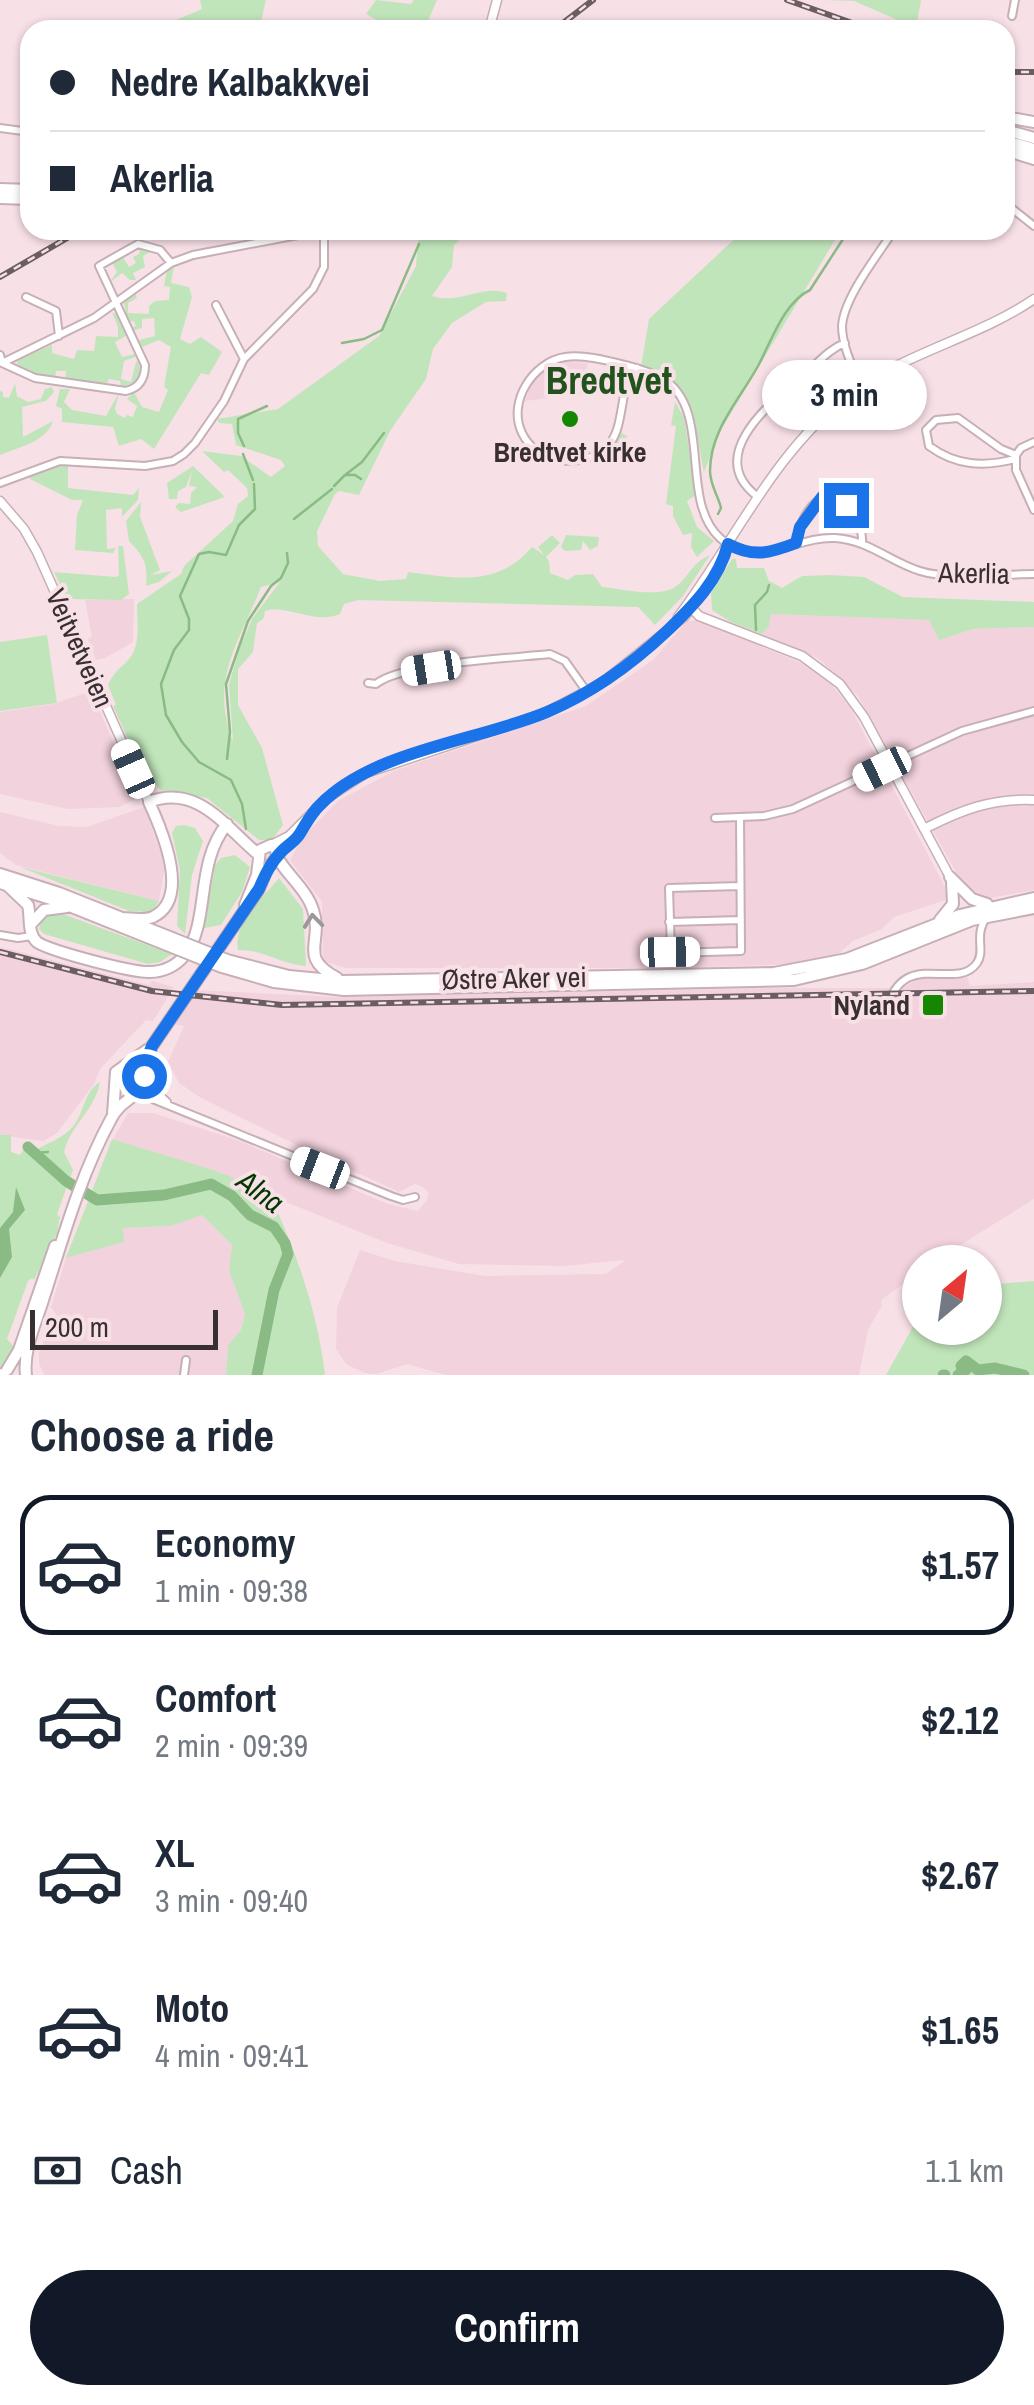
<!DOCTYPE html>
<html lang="en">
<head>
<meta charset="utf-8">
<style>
	:root { --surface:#fff; --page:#f2f2f3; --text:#1f2937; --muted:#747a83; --line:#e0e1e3; --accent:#111827 }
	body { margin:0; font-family:"Archivo Narrow",sans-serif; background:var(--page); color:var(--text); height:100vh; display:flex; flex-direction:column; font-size:38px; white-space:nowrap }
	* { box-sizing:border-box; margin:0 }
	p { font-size:32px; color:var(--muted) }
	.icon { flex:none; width:55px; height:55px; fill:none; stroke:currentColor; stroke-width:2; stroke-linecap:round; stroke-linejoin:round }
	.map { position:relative; height:1375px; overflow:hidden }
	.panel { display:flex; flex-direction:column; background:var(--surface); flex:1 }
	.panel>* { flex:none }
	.banner { position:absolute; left:20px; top:20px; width:995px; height:220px; border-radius:30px; box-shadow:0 2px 8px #0004; display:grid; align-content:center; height:220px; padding:0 30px; background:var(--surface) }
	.needle { width:65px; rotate:29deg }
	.fabs { position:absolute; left:902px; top:1245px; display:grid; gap:20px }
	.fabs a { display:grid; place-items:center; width:100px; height:100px; border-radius:50%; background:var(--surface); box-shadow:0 2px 8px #0004; font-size:50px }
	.scale { position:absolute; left:30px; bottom:25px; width:188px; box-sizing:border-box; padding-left:10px; border:5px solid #382f31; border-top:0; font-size:28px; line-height:35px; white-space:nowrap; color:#382f31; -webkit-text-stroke:8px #f8e0e7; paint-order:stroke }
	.end { position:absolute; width:45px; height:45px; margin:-22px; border:12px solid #1a73e8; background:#fff; box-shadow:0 0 0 5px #fff }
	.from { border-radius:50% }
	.bubble { position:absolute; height:70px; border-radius:35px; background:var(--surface); box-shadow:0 2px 8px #0004; font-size:32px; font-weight:700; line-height:70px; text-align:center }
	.car { position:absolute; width:30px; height:60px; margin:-30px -15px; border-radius:12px; box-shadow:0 0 8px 2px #0007; background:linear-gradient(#fff 24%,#345 0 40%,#fff 0 76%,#345 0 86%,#fff 0) }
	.banner b { display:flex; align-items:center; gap:35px; height:95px; font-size:38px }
	.banner b+b { border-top:2px solid var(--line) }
	.banner i { width:25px; height:25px; background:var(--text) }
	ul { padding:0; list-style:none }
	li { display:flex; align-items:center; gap:30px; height:140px; margin:0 20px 15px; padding:0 10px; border:5px solid transparent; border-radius:30px }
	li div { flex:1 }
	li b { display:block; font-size:38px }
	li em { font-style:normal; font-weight:700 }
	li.active { border-color:var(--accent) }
	li>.icon { width:90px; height:90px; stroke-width:1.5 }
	h2 { padding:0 30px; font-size:45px; line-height:120px }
	.pay { display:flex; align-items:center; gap:25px; height:110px; padding:0 30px; font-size:38px }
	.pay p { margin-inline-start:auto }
	.action { display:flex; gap:20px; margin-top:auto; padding:20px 30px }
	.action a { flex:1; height:115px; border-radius:60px; background:var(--accent); color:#fff; font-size:40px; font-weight:700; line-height:115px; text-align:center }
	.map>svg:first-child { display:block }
</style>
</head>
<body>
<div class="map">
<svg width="1034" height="1375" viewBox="0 0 1034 1375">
	<rect width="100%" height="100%" fill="#f8e0e7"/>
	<path fill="#f2d2dc" d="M566,362l22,1 -8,31 -55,7 8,-22 14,-11z
		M123,599h11l-1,43 -28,16 -9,2 -8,-21 4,-2 -7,-37z
		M770,614l160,6 9,19 34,-10 61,-2v263l-44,8 -19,-6 -14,-18 -99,-178 -39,-37 -57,-25 7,-8z
		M698,620l108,45 26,20 19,24 94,178 1,13 -52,17 -12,12 -29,12 -16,14 -41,9 -122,4h-328l-23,-7 -1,-59 -32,-42 13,-23 35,-36 56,-30 192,-65 67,-46 34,-39z
		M91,691l45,103 -2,6 -15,7 -51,2 -68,-15v-82l54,-8z
		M144,807l18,49 2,15 -5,30 -143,-36 -16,-12v-41l59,14 28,1z
		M0,947l149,38 3,-4 22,6 -21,34 -7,-1 -46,49 -6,15 -37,49 -14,8 -43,-6z
		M966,974l4,12 64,-4v217l-101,63h-13l-6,14 -33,24 1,5 -14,25 -9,45h-413l-39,-11 -31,10 -11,-1 -19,-9 -10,-15 1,-41 23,-58 35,11 90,15 121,-2 20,-14 -63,6 -104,-2 -72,-21 -170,-69 -104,-35 15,-26h25l84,27 151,64 30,7 9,-11 1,-8 -5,-5 -8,-3 -16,8 -100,-46 -98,-48 -22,-15 -11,-21 16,-36 -11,-2 21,-34 145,7 432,-9h117l7,4 25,-14z
		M202,1215l30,30 -3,26 16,43 -4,16 -13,15 -2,30h-181l-6,-11v-11l5,-13 11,-12 3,-11 -7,-10 15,-49 57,-16v-14l48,-2z"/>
	<path fill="#c1e5bb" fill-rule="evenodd" d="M200,0h66l-7,30h-106l49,-21z
		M376,0l35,4 3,-4h23l-10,23v7c-24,0 -41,-4 -61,-16z
		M824,0h97l-5,28 -62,-27z
		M419,230h52l-17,15 -2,22 -20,29c26,9 50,-12 75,-3l-1,8 -20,1 -34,21 -19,26 -7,30 -36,52 -31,64 -20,-4 -4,3 -18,37 1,15 25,28 37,7 26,-2 2,-7c48,6 89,16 124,-25l12,8 -6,-8 14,-12 8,8 -14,14 3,4 1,12 18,7 7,-5 18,-1 9,13c20,2 56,11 73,0 14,-9 15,-23 35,-32l-27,41 -28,29 -17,-18 -280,-7 -14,4 -4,10c-26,11 -52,-10 -75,-3l-1,7 -7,5 -4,29 -15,17v36l24,43 21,77 -11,15h-13l-52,-42 -46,-8 -17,-16 -31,-68 3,-1 -8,-20c8,-18 19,-20 25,-32 7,-13 4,-34 4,-49l44,-30 3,-8 49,-45 5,-17 10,-8 -1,-8 -19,-18 -4,2 -22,-21 39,5 30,21 14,-11 -4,-6 -45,-15 -4,-21 -13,-1 -2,-4 61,-10 101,-73 37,-70zM280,582l-28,37 -12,28 -11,37 4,58c-24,-64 6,-98 28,-155z
		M744,230h97l-121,201 -16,41c-10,-52 -8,-83 -63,-105l8,-48z
		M141,246l13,4 -11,6 2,11 -12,6 3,7h-6l-8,-7 -13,10 8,-11 -5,-10 -9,3 18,-11 8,13 7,-4 -3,-6 6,-3z
		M174,266l-3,17 18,4 3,10 -12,42 10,5 11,-7 21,15 -13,23 -8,-2 -47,76 -13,-10 -22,7 -6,-19 -51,-5v-13l-6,-3 4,-17h10l-6,13 8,8 34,6 13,-23 -4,16 2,5 8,4 2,-3 6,2 4,-11 -10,-7 7,-7 8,15 17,5 9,-22 -4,-3 7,-40 -12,-7 -17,7 -3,-7 16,-4 -1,-18 -12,1v9l-10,3 -1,-3 5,-2 -2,-5h-6l-4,-18 11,-10 2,5 -9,5v10l21,1v-8l6,-5 14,-1 1,-13 -6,-1 3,-17z
		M112,312l5,3 9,21 -11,6 7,15 13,-3 -7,-15 10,17 -14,5 -3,18 10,3 5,-20 3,-1c2,13 -2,25 -18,25l-1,-5 -11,-2 -4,7 -40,-5 1,-10h-10l-1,9 -37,-11 -1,-9 35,-15v8l22,6 3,-9 17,1 2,-15 22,1v-10z
		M15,383l2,13 11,6 13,-3 4,-10 7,-2 2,5 -8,9 -24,6 1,30 30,-16c-7,21 -34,26 -53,34v-64l3,1v5l6,1z
		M675,402l9,15 12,78 -9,6 10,26 17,14 -17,16 -6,-10 1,-14 -9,2 -10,-19v-10l-7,-2 10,-78 -5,-1z
		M621,433l6,3 -5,29 -8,-1 -2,-3 -3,3 -16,-2 20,-16z
		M68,465v23l65,7 6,-7 -1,12 -16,17v-9l-16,2 1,39 9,-1 -3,5 -38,-3 2,-35 6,-15h-11l-42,-21 2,-9z
		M193,466l32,31 -44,15 -6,-5 4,-4 11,1 1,-11 6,-6 -8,-1 3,-15 -6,16 -8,4 -1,8h-8l-2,-16z
		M141,502l-1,15 20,53 -9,5 21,-4 -13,11 -13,4c2,-23 -2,-29 -17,-45l-3,-20z
		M566,535l33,2 -1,9 -8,4 -7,-9 -2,9 -16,1 -4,-4z
		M118,546h5l6,48 -8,6 -54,-1 -13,-27 62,5 3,-2z
		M732,559h4l1,9h27l5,13 13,7 20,-12 29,-1 33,2 39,20 131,5v25l-61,2 -34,11 -10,-20 -158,-6 -2,12 -7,8 -31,-12 -19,-12 -1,-17z
		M47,635l10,68 -57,8v-69z
		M184,825l11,3 8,13 -11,34 -7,59 -8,-8 3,-56 -8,-37 4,-7z
		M235,855l15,12 -8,25 -21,33 -17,3 11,-63 6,-7z
		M20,867l139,34 -7,11 -23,-1z
		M279,878l24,31 3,57c-24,-1 -44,-17 -68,-16 -6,-26 26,-53 41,-72z
		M60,913l112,41 -12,8 -12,2 -104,-30 -5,-5c3,-12 8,-15 21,-16z
		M100,1082c-5,28 -30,44 -36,70l9,18 -16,44 3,3 -3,16 -23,47 -2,-2 -4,3 -21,58 8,9 -8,15 -7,4v-232h11v17l9,3 4,-7 6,5c14,-9 37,-15 46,-31 9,-14 9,-31 24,-40z
		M112,1139l101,31 55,21c27,57 50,121 57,184h-99l2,-30 13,-15 4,-16 -16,-43 3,-26 -30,-30 -31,11 -48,2 1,14 -58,16z
		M1034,1281v94h-148l34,-61v14h65v-43z"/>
	<path fill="#8bbb85" d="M16,1187l9,23 -16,19 3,28 -12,21v-50l13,-16z"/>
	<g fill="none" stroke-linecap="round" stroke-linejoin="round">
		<path stroke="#8bbb85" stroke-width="2.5" d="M342,343l22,-4 18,-9 37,-86
			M244,446l-6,-13v-14l29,-13
			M243,454l10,26
			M345,475l17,-13 22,-29
			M334,486l11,-11h10l6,4
			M718,514l3,-6c-3,-13 -11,-23 -11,-37 0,-41 30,-72 48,-105 13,-24 26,-64 52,-76l35,-54v-6
			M294,519l38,-30
			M756,630l-1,-25 12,-13 2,-7
			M227,759l3,-27 -4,-48 22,-63 23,-35 10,-8 7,-15 -1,-10
			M246,829l-4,-25 -11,-24 -32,-18 -17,-20 -16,-27 -5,-31 13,-34 15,-20v-11l-9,-23 19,-42 10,-2 17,3 13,-30 16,-16 -1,-25
			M35,1153l13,-1"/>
		<path stroke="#8bbb85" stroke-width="11" d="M28,1147l38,34 31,19 67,-5 47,-11 21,12 18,19 24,12 11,16 3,11 -14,36 -17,85
			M943,1375h2
			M958,1375l8,-5 -5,-4 5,-5 12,9 17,-2 29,7"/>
		<g stroke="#c7afb6" stroke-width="10">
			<path id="street" d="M1012,16l3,-16
				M0,128l30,4
				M1005,203l29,23
				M26,297l30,14 3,25
				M216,305l28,54
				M0,355l2,8 33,15 91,13c13,-3 19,-12 19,-26l-46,-99 39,-22 22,6 11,13
				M2,363l92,-45 77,-55 22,-8 131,-25
				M637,368c-22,21 -8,64 -35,83 -25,18 -66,11 -80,-18 -15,-31 11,-71 43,-76 22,-3 47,5 68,10 9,3 20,6 29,11 52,31 16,122 58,160 36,34 74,-2 115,0 34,2 55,24 85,33 27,9 84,3 114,3
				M861,386c-8,-18 -19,-40 -19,-60 2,-29 36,-71 52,-96
				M1016,455l5,-7 13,-6
				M1016,457v13l18,40
				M1015,459c-31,8 -59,7 -86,-13l-3,-16 10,-10 22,-2 43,31 15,6
				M0,483l60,-22 85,5 28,-5 11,-7 11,-11 29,-42 20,-42 69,-70 11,-22v-37
				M758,497c-56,-42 15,-96 49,-125 12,-10 22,-23 38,-29
				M796,543c4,-29 29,-68 55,-31 7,11 12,18 11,31
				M368,683l8,1c25,-21 137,-26 174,-30l15,7 22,31
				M715,818l49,-2 29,-7 169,-78 72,-20
				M740,886l-71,2 2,65 70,-2 -1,-134
				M669,922l72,-2
				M0,935l18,3 14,-2
				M886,1012c16,-67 70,-19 91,-49 9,-13 -4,-28 10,-46
				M144,1080l23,22
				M138,1093l253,103 12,4 12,-3
				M0,1372l3,1
				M184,1375l2,-15"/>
		</g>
		<g stroke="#c7afb6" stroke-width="11">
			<path id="secondary" d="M489,30l8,-30
				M0,501l24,28 13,23 112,250
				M689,605l10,11 103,40 38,28 24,33 86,160
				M678,617c56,-74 96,-166 172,-223 56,-42 127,-56 184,-95
				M924,829c37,-19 68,-31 110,-29
				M271,845l18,-9 37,-37 40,-26 177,-59 60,-32 82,-66 27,-36 16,-36
				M277,855l17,-14 10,-17"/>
		</g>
		<g stroke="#c7afb6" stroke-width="14">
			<path id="highway" d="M1005,117l29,5
				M1005,130l29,8
				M1005,141l29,8
				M1005,150l29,9
				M0,189l30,1
				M0,198l30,1
				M277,857c10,18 30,33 36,53 11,32 -16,47 24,68
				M0,874l59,19 113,45
				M950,877l22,22 15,5
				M0,883l57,18 110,44
				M8,886l20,19c3,12 -1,28 9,37 13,9 96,31 113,30 13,0 26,-6 34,-16 27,-33 10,-92 43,-132
				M121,918c10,0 23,3 32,-1 39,-19 8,-89 -4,-115 49,-19 77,26 110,53
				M940,920l13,-16 -1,-22
				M31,924l13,-14 23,-3
				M227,960l62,16 53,5 432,-8 73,-14 113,-44 74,-17
				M222,967l52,15 70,8 450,-10 68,-16 110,-44 62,-12
				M113,1114l3,-42 31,-22
				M7,1370l12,-20 36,-104
				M26,1375c-3,-26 10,-52 17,-75 20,-62 37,-124 68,-181 8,-16 21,-20 32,-32l-1,-15 10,-26 107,-157 8,-20 10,-12 -1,-8 -5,-4 -11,5 -3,25 -12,30"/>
		</g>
		<use href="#street" stroke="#fff" stroke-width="6"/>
		<use href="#secondary" stroke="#fff" stroke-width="8"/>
		<use href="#highway" stroke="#fff" stroke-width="10"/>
		<g stroke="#6b5e62" stroke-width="6">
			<path id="rail" d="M787,0l85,30
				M554,30l39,-30
				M1005,72h29
				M0,277l81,-47
				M0,952l152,39 130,14 752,-14"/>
		</g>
		<use href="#rail" stroke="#f8e0e7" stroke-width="2.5" stroke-dasharray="8" stroke-linecap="butt"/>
		<g stroke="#c7afb6" stroke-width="14" stroke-linecap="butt">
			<path id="highway-bridge" d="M172,938l55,22
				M167,945l55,22"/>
		</g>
		<use href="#highway-bridge" stroke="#fff" stroke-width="10"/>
	</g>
	<defs><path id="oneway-chevron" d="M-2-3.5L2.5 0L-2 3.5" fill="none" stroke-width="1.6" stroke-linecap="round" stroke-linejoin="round" transform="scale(2.5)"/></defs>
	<use stroke="#9c9798" href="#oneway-chevron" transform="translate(313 921) rotate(-96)"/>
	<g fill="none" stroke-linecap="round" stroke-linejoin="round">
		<path stroke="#1a73e8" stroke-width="12" d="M144,1076l-2,-4 10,-26 107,-157c6,-14 12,-27 23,-38 6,-6 12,-9 17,-16 7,-11 12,-22 22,-31 53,-54 157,-63 226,-92 45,-19 85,-48 120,-81 26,-25 52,-51 61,-87 26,14 42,9 68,-1l4,-16 22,-30 11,-2 13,10"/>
	</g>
	<g fill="#148600" stroke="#f8e0e7" stroke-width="4">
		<circle cx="570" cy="419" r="10"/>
		<rect x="921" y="993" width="24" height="24" rx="5"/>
	</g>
	<g text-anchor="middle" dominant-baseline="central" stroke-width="8" stroke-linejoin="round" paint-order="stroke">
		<g font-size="28" font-weight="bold" fill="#382f31" stroke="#f8e0e7">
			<text x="570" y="452">Bredtvet kirke</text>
			<text x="910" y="1005" text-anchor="end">Nyland</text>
		</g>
		<g font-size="28" fill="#382f31" stroke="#f8e0e7">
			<text transform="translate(974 573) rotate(1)">Akerlia</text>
			<text transform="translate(80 648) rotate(66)">Veitvetveien</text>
			<text transform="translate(514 978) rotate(-1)">Østre Aker vei</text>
		</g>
		<g font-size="30" font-style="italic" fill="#023600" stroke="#f8e0e7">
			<text transform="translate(261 1191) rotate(37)">Alna</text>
		</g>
		<g font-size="38" font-weight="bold" fill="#22531d" stroke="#f8e0e7">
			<text x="609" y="380">Bredtvet</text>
		</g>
	</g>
</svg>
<div class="fabs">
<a><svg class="needle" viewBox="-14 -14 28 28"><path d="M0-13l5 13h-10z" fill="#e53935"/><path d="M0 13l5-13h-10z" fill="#747a83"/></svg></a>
</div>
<div class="scale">200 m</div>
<i class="end from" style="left:144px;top:1076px"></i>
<i class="end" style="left:846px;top:505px"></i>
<div class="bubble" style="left:762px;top:360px;width:165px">3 min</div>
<i class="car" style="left:431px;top:668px;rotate:261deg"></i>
<i class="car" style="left:133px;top:769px;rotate:336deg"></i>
<i class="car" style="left:882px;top:769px;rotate:244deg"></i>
<i class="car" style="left:670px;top:952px;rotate:89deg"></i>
<i class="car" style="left:320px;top:1168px;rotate:291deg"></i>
<div class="banner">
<b><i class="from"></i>Nedre Kalbakkvei</b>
<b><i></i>Akerlia</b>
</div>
</div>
<section class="panel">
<h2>Choose a ride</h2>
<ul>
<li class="active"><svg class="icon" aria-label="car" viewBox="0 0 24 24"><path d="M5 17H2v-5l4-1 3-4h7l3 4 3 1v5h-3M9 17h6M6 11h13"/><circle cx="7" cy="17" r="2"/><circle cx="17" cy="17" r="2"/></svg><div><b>Economy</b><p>1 min · 09:38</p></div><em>$1.57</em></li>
<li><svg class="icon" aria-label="car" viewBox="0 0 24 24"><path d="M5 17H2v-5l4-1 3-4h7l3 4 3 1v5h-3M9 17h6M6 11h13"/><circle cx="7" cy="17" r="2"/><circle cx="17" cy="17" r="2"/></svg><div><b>Comfort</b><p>2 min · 09:39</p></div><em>$2.12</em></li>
<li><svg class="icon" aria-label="car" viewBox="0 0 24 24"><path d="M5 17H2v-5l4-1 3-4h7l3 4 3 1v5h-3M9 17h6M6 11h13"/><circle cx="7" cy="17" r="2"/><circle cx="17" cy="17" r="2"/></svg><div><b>XL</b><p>3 min · 09:40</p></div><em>$2.67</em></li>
<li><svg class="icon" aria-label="car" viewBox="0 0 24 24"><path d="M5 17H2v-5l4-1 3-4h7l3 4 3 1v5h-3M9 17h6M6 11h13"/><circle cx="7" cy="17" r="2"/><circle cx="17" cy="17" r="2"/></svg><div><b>Moto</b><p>4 min · 09:41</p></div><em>$1.65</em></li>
</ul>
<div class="pay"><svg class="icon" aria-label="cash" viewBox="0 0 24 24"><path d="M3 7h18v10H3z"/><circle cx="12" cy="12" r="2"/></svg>Cash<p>1.1 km</p></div>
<div class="action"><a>Confirm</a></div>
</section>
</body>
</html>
